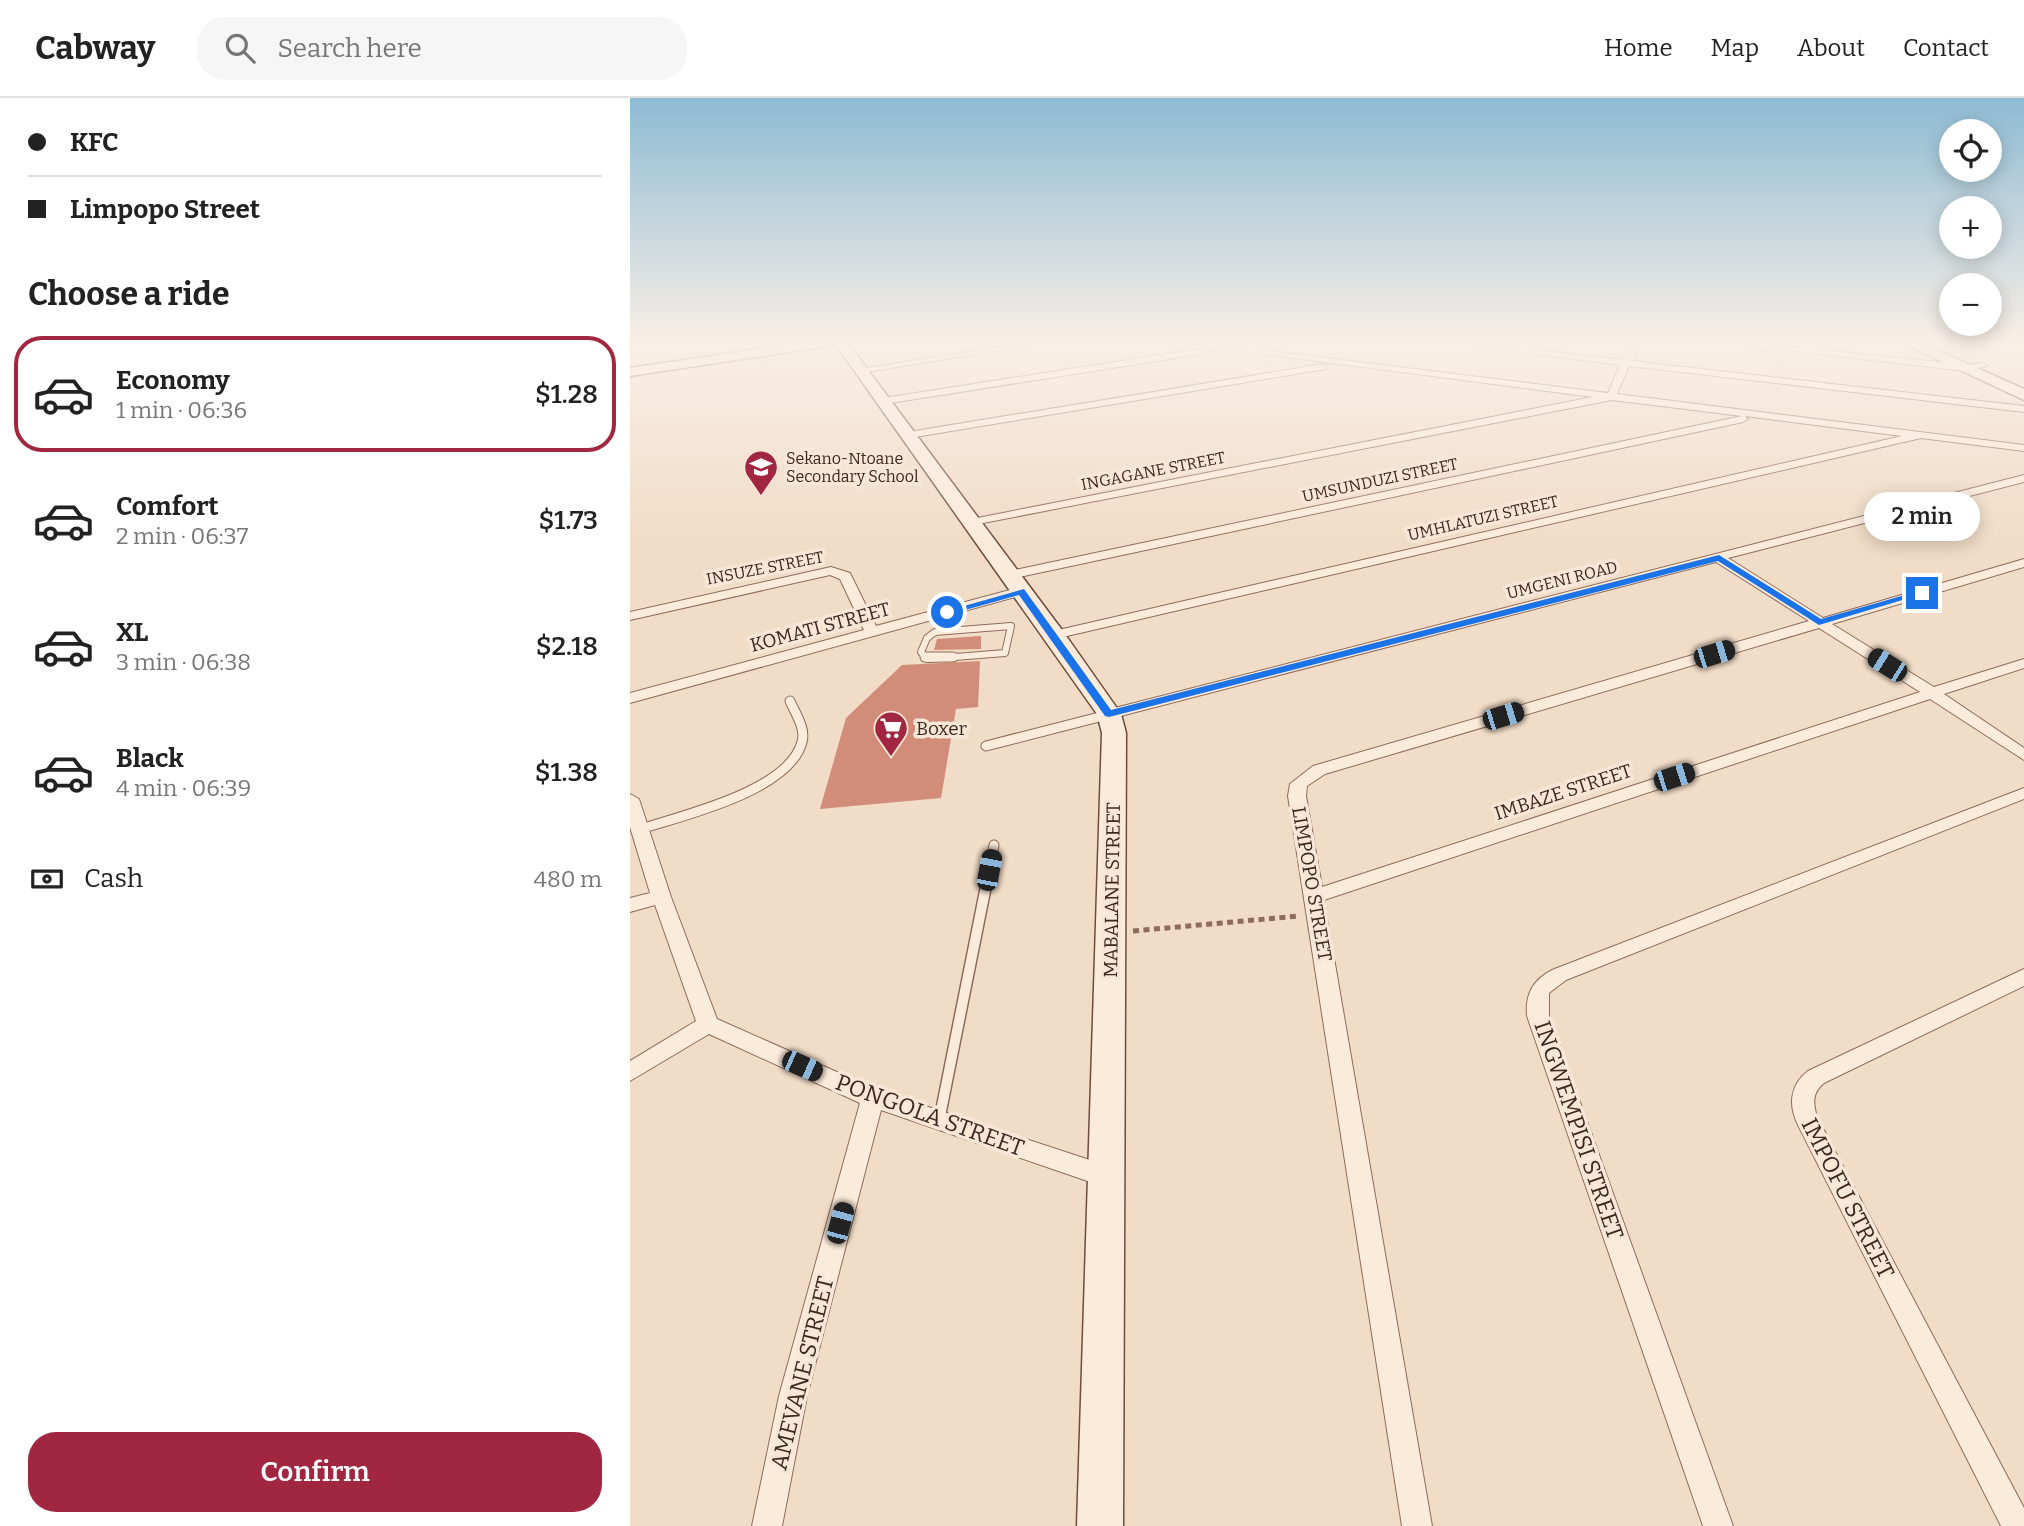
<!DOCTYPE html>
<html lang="en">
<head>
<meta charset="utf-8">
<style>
	:root { --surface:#fff; --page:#f6f6f6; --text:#222; --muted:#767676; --line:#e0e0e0; --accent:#a12741 }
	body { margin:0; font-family:Bitter,serif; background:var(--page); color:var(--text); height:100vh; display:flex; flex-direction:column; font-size:26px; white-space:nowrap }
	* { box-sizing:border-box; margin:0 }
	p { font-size:23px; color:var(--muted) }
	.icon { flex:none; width:38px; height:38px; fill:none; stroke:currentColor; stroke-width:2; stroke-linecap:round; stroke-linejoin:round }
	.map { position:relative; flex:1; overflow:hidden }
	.details { display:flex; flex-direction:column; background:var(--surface); width:630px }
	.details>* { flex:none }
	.top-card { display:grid; align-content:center; height:154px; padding:0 28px; background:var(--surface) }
	.tools { position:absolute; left:1309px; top:21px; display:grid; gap:14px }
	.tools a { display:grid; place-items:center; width:63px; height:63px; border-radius:50%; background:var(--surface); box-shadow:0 4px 18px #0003; font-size:35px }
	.end { position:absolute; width:32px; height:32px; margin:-16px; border:9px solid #1a73e8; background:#fff; box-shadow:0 0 0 4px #fff }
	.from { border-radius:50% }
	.bubble { position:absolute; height:49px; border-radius:24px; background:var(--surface); box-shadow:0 4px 18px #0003; font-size:23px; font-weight:600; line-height:49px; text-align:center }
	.car { position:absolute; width:21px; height:42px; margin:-21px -10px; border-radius:9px; box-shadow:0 0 5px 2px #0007; background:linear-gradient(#222 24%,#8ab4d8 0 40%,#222 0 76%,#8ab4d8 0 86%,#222 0) }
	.top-card b { display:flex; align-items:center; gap:24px; height:66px; font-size:26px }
	.top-card b+b { border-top:2px solid var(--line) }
	.top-card i { width:18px; height:18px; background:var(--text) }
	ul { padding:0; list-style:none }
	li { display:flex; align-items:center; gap:21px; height:116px; margin:0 14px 10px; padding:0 14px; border:4px solid transparent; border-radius:28px }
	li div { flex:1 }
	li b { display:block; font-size:26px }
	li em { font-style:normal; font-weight:600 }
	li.on { border-color:var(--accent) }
	li>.icon { width:63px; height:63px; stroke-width:1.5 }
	h2 { padding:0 28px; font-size:32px; line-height:84px }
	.pay { display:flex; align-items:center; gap:18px; height:77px; padding:0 28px; font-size:26px }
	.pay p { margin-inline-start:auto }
	.action { display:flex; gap:14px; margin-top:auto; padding:14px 28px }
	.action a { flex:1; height:80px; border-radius:28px; background:var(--accent); color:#fff; font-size:28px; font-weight:600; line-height:80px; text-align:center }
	header { display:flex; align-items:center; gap:42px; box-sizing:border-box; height:98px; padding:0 35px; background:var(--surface); border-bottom:2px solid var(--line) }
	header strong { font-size:33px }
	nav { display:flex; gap:38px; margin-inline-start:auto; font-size:24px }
	.search { width:490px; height:63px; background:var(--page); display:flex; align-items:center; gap:18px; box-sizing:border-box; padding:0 24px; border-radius:28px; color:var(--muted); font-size:26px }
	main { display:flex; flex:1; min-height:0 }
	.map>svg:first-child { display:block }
</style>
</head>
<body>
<header>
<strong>Cabway</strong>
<div class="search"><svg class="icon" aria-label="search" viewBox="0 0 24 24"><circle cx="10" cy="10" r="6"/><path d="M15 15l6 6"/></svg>Search here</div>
<nav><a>Home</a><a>Map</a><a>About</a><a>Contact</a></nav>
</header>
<main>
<section class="details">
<div class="top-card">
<b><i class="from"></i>KFC</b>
<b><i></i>Limpopo Street</b>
</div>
<h2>Choose a ride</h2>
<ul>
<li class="on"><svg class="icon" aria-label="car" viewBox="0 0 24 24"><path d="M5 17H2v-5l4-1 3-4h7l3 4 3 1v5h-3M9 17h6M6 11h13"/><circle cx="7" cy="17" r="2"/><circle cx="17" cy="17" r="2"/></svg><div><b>Economy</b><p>1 min · 06:36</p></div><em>$1.28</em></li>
<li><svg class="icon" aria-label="car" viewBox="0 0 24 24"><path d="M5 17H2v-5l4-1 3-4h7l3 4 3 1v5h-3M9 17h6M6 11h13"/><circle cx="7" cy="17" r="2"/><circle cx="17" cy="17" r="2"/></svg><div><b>Comfort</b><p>2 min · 06:37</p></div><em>$1.73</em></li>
<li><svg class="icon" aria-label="car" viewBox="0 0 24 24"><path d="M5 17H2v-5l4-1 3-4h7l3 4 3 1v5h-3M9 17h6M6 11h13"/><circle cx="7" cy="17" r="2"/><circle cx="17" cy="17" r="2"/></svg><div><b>XL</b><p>3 min · 06:38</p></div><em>$2.18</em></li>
<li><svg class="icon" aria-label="car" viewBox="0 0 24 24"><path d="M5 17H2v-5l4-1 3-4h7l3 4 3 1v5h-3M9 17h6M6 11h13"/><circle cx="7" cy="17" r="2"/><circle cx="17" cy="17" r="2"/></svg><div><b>Black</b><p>4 min · 06:39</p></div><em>$1.38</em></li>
</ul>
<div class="pay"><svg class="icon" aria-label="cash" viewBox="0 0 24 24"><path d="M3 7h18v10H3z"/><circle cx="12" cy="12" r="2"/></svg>Cash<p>480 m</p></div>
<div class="action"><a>Confirm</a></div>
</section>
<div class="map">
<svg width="1394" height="1428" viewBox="0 0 1394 1428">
	<rect width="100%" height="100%" fill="#f1dcc7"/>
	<path fill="#d18d7a" d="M351,538v13l-47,1 3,-11z
		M350,563l-2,46 -22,2 -15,89 -121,11 26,-91 56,-53z"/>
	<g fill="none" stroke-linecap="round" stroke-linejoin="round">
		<g stroke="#8e6b5b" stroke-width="8">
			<path id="lane-far2" d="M297,561l-6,-7 6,-14 8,-6 76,-6 -6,27 -75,6"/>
		</g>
		<g stroke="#8e6b5b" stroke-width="11">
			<path id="lane-far1" d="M295,559h28
				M356,648l121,-31
				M11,731c43,-14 148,-38 161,-87 4,-14 -7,-29 -12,-41
				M357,785l7,-38"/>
		</g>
		<g stroke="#8e6b5b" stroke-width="13">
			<path id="lane" d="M309,1023l48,-240"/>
		</g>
		<g stroke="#8e6b5b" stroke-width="2">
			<path id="street" d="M397,244h24l-191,31 -5,-3z
				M539,244h28l411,51 12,-28 -177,-23h29l151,18 7,-18h10l-8,19 392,45v6l-395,-46 -12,28 407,51v6l-103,-13 -867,201 -5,-1 -2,-3 7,-4 848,-195 -157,-20 3,3 -5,3 -733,157 -5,-1 -2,-3 7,-4 732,-155 -130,-16 -644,126v-6l4,-1 621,-122z
				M1085,244h32l218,23 18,-2 5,3 -23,5z
				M568,251l5,3 -2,2 -317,50 -5,-3 5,-3z
				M693,266l3,1v4l-417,69 -5,-3 5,-3z
				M1394,377v7l-296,76 95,60 201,-59v8l-192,57 102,63 90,-28v9l-80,26 80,54v12l-94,-61 -606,201 108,626h-30l-114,-730 2,-12 23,-18 496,-145 -93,-59 -607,157 -8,-5 2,-3zM1189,530l101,64 -598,195 -16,-91 1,-10 18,-12z
				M201,469l19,6 26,53 145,-39 7,4 -2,3 -396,109v-10l234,-63 -24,-51 -10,-4 -200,45v-8z
				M1394,690v11l-458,181 -17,13v23l184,510h-30l-176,-510c-2,-22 6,-36 25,-46z
				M0,696l9,5 32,98 46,122 163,72 225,74 8,4 4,7 -4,7 -8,4 -224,-77 -74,286 -25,130h-30l27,-130 81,-293 -151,-69 -79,47v-20l66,-40 -41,-116 -25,7v-14l20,-5 -20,-66z
				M1394,871v17l-200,97c-12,10 -11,20 -7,34l207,391v18h-23l-203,-401c-10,-20 -8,-40 10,-54z"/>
		</g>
		<g stroke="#704c3e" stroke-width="3">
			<path id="secondary" d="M174,244h43l215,288 59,84 5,19 -3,793h-46l25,-793 -5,-19 -261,-369 -206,31v-8z
				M1270,244h19l105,47v11z"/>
		</g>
		<path stroke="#8e6b5b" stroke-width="5" stroke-dasharray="6 4.5" stroke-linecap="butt" d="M503,833l166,-15"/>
		<use href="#lane-far2" stroke="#fbebdb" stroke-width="6"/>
		<use href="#lane-far1" stroke="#fbebdb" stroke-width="9"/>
		<use href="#lane" stroke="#fbebdb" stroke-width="10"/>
		<use href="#street" fill="#fbebdb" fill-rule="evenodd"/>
		<use href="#secondary" fill="#fbebdb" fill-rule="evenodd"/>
	</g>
	<linearGradient id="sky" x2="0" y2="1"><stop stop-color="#8ebbd4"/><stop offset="0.55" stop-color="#f9efe6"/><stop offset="1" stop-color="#f9efe6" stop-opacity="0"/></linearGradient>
	<rect width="1394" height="444" fill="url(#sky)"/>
	<path fill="#1a73e8" d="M1089,457l102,64 98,-28 7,2 -107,32 -101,-64 -609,156 -4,-1 -86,-121 -72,20 -4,-3 81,-23 87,121z"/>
	<defs>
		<g id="school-pin" transform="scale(1.75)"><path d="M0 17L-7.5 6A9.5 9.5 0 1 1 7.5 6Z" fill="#a12741" stroke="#f8e7d7"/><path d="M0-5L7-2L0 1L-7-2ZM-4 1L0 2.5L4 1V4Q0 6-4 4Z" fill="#fff"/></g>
		<g id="supermarket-pin" transform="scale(1.75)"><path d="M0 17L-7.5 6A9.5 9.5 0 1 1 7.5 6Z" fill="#a12741" stroke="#f8e7d7"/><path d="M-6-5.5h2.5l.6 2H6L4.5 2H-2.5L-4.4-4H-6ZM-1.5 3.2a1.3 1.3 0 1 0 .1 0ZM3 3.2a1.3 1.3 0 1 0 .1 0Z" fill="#fff"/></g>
	</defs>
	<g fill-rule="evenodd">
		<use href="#school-pin" x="131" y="369"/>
		<use href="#supermarket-pin" x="261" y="630"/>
	</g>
	<g text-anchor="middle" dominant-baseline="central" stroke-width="7" stroke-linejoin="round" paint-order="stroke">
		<g font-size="16" fill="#3d281f" stroke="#f8e7d7" text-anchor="start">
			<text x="156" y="360">Sekano-Ntoane<tspan x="156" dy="18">Secondary School</tspan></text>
		</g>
		<g font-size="16" fill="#3d281f" stroke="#f8e7d7">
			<text transform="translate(523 373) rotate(-11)">INGAGANE STREET</text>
			<text transform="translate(750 382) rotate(-12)">UMSUNDUZI STREET</text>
			<text transform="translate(853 420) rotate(-13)">UMHLATUZI STREET</text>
			<text transform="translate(135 470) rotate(-11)">INSUZE STREET</text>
			<text transform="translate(932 482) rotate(-14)">UMGENI ROAD</text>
		</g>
		<g font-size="19" fill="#3d281f" stroke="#f8e7d7">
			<text transform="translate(190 529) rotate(-15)">KOMATI STREET</text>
			<text transform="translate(933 694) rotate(-18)">IMBAZE STREET</text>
			<text transform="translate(682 786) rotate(80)">LIMPOPO STREET</text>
			<text transform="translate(482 792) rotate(-89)">MABALANE STREET</text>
		</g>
		<g font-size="19" fill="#3d281f" stroke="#f8e7d7" text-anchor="start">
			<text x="286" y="630">Boxer</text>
		</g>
		<g font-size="23" fill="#3d281f" stroke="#f8e7d7">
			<text transform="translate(300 1017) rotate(20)">PONGOLA STREET</text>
			<text transform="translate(949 1032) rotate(71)">INGWEMPISI STREET</text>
			<text transform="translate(1218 1100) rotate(63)">IMPOFU STREET</text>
			<text transform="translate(172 1275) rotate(-76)">AMEVANE STREET</text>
		</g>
	</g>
</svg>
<div class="tools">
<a><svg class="icon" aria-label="locate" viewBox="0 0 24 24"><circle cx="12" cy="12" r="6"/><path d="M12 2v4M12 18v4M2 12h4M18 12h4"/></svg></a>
<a>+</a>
<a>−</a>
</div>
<i class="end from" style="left:317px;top:514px"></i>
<i class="end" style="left:1292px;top:495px"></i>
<div class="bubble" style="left:1234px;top:394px;width:116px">2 min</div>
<i class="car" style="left:1084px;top:556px;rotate:73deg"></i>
<i class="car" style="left:1257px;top:567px;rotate:302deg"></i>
<i class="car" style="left:873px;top:618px;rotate:73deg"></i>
<i class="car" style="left:1044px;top:679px;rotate:72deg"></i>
<i class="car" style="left:359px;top:772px;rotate:11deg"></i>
<i class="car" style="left:172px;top:968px;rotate:114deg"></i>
<i class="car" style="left:210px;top:1125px;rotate:15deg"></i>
</div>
</main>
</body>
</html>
